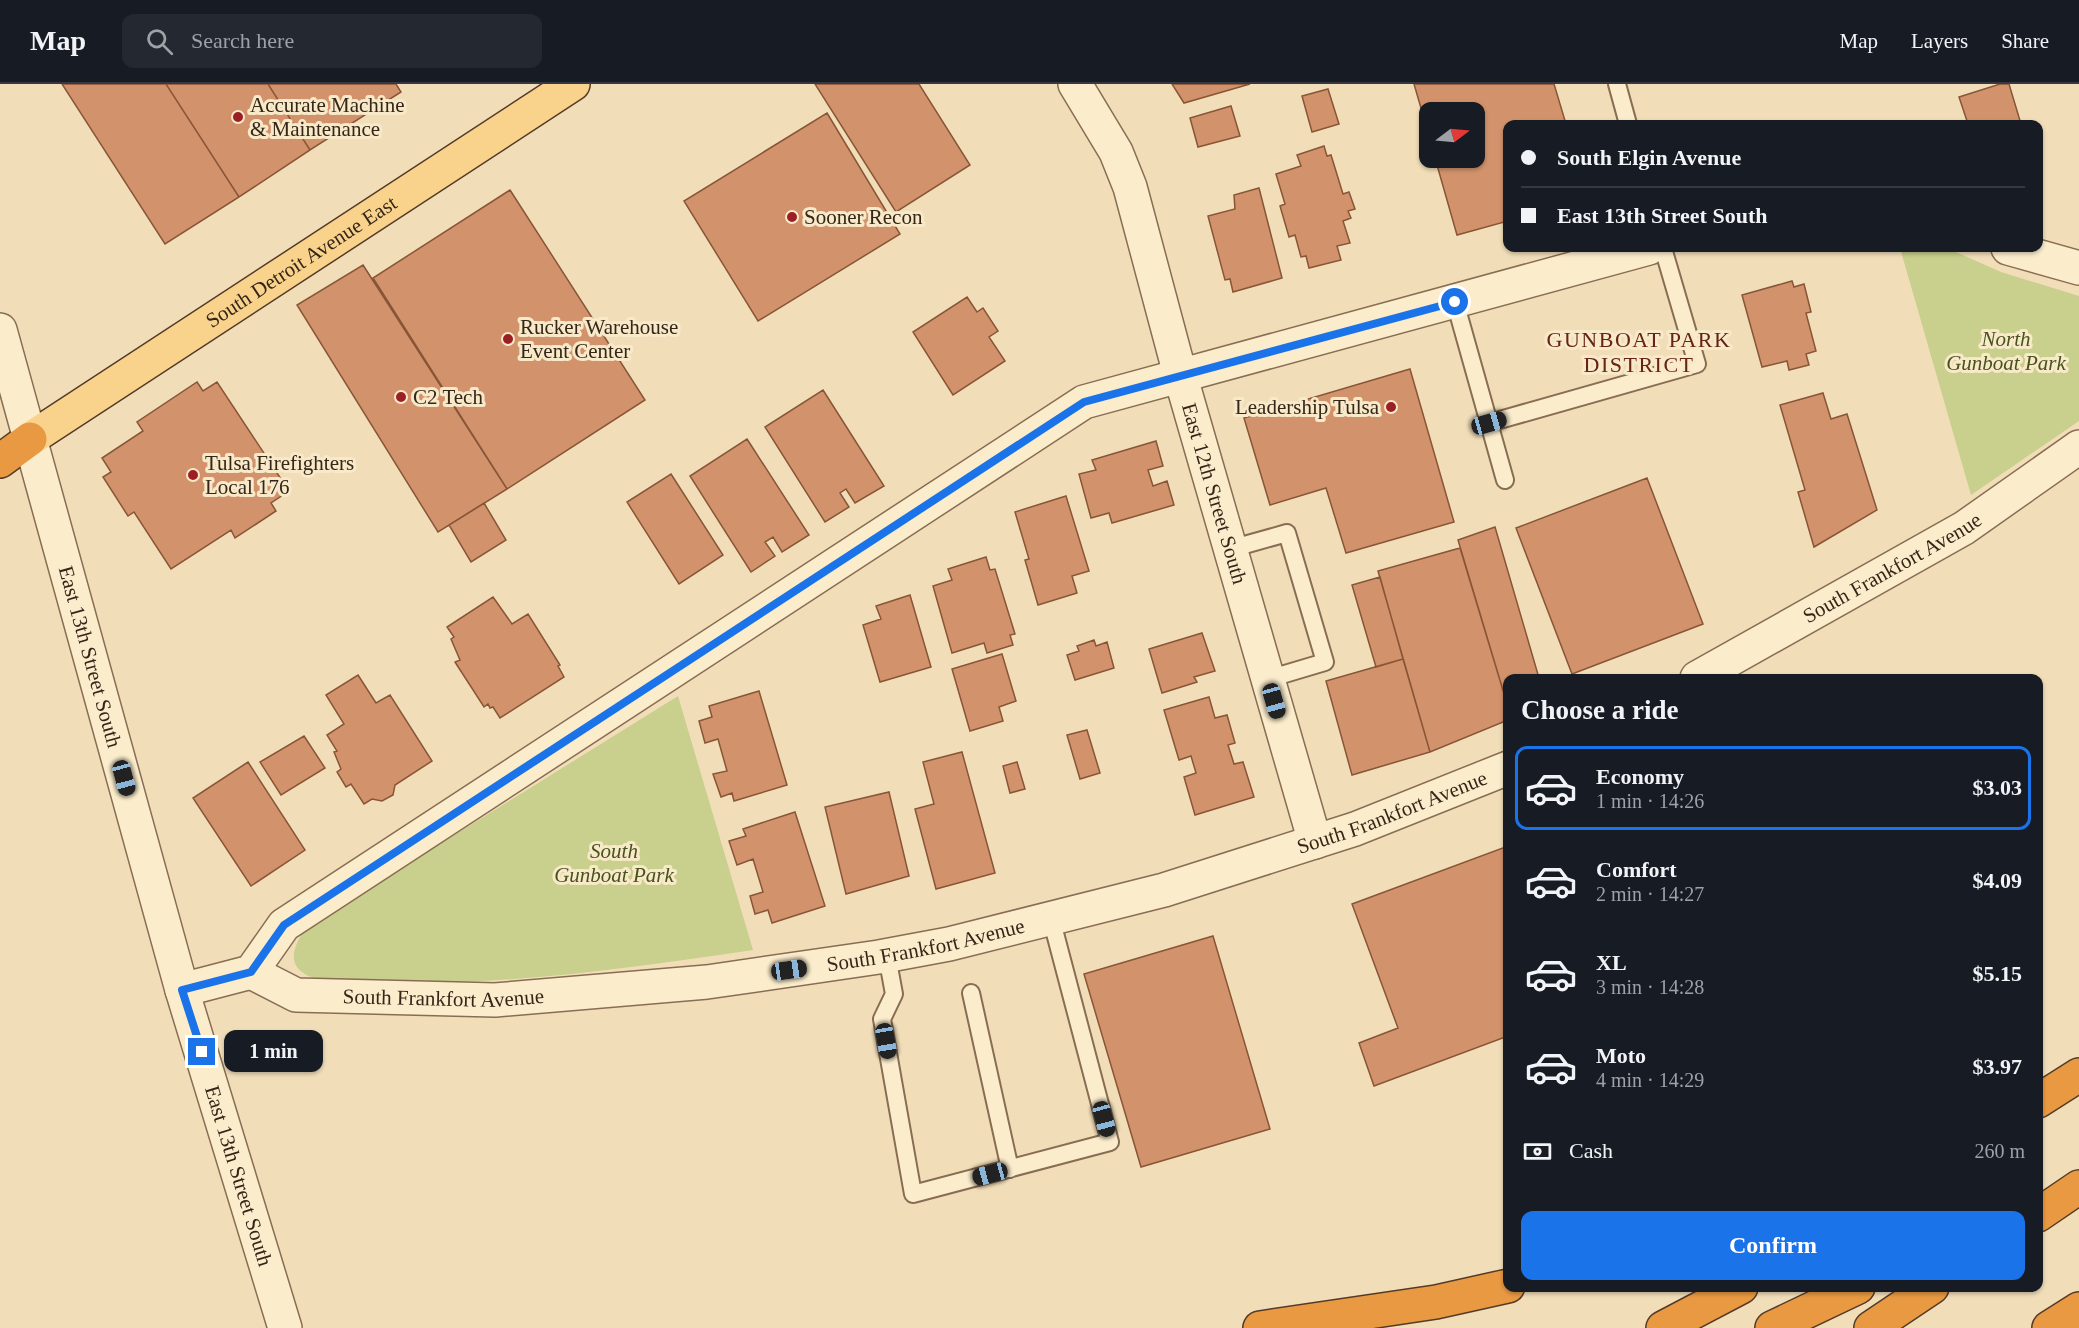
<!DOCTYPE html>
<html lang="en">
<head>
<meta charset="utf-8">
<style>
	:root { --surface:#171b24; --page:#242831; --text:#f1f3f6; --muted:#9ea1a6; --line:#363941; --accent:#1a73e8 }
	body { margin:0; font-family:Georgia,serif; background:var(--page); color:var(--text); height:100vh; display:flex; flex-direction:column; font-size:22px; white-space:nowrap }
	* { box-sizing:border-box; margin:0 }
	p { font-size:20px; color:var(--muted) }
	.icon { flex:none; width:33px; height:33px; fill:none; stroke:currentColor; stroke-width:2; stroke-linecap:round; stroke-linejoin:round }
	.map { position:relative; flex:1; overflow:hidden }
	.panel { position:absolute; left:1503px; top:590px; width:540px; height:618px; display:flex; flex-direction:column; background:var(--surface); border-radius:12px; box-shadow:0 2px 4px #0004 }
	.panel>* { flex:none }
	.banner { position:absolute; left:1503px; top:36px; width:540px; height:132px; border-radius:12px; box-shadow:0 2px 4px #0004; display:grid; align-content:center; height:132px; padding:0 18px; background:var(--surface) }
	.needle { width:39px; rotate:74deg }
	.tools { position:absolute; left:1419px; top:18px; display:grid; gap:12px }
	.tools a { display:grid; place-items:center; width:66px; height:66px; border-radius:12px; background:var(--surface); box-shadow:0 2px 4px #0004; font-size:30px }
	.end { position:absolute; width:27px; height:27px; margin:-14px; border:8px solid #1a73e8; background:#fff; box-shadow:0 0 0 3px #fff }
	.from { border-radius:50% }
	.bubble { position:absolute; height:42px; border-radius:12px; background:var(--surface); box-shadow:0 2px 4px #0004; font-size:20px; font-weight:600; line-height:42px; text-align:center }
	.car { position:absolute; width:18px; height:36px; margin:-18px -9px; border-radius:8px; box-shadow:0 0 4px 2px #0007; background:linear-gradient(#222 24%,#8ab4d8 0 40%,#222 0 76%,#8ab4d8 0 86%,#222 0) }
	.banner b { display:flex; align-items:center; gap:21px; height:57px; font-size:22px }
	.banner b+b { border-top:2px solid var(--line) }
	.banner i { width:15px; height:15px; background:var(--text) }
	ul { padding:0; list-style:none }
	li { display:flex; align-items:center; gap:18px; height:84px; margin:0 12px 9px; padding:0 6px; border:3px solid transparent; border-radius:12px }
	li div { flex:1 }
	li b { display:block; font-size:22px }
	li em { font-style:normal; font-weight:600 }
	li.selected { border-color:var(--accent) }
	li>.icon { width:54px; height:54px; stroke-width:1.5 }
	h2 { padding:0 18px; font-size:27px; line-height:72px }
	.pay { display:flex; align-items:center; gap:15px; height:66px; padding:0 18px; font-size:22px }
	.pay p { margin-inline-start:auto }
	.cta { display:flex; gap:12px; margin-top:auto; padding:12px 18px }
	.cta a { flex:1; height:69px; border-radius:12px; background:var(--accent); color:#fff; font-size:24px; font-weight:600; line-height:69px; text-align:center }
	header { display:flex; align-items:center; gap:36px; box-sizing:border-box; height:84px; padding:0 30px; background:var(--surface); border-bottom:2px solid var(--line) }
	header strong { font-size:28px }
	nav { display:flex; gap:33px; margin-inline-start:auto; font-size:21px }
	.search { width:420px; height:54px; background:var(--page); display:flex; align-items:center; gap:15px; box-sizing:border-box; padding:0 21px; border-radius:12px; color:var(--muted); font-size:22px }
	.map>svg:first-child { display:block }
</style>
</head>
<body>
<header>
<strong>Map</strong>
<div class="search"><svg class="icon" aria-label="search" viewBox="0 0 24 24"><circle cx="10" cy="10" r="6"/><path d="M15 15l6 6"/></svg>Search here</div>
<nav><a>Map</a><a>Layers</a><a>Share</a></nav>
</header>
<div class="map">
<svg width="2079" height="1244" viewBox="0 0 2079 1244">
	<rect width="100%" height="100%" fill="#f1deb9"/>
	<path fill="#c9cf8d" d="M1900,164h47l54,24 78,24v125l-108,74z
		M678,612l75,254c-131,19 -265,39 -398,31 -17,-1 -39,2 -53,-9 -16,-12 -5,-30 3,-44z"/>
	<path fill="#d2936c" stroke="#885537" stroke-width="1.5" d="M62,0h104l73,113 -74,47z
		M166,0h102l42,66 -71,47z
		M268,0h128l5,8 -91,58z
		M815,0h104l51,81 -74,47z
		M1172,0h78l-66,19z
		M1414,0h140l12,40h-58v97l-51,14 -22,-77h39v-46h-44v27z
		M2000,0h9l12,40h-53l-9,-27z
		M1328,5l11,35 -27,8 -10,-36z
		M1231,22l9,30 -42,11 -8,-29z
		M827,29l73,121 -142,87 -74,-120z
		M1324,62l3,10 4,-1 12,39 6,-2 6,17 -7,2 3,7 -8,3 7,22 -13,3 4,14 -32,8 -3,-12 -5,1 -6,-22 -6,2 -9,-31 5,-2 -9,-30 25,-8 -4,-11z
		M1259,104l23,90 -49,14 -3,-13 -5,1 -17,-64 27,-7 -1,-14z
		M510,106l135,210 -138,89 -134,-211z
		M363,181l144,224 -69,43 -141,-227z
		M1792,197l2,6 10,-3 7,28 -5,1 10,38 -10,3 3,11 -20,5 -2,-9 -25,6 -20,-72z
		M967,213l10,15 6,-4 15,23 -9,6 16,24 -52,34 -40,-63z
		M1410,285l44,153 -108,31 -20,-65 -56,17 -26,-87z
		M197,298l6,9 14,-9 72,109 -18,12 5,8 -41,27 -4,-8 -60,39 -37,-57 -6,4 -25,-39 8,-5 -9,-14 41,-27 -6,-9z
		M823,306l61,96 -29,17 -9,-14 -6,4 9,14 -24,15 -60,-95z
		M1823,309l8,26 16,-5 30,96 -63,37 -16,-55 7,-2 -25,-85z
		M747,355l62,96 -27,17 -9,-15 -8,5 10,14 -24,16 -61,-96z
		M1156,357l7,25 -15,4 5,16 14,-5 7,24 -62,18 -3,-10 -18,5 -12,-44 17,-4 -4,-10z
		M671,390l52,81 -44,29 -52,-82z
		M1647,394l56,146 -131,50 -56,-146z
		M1066,412l23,75 -17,5 5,17 -39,12 -13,-45 4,-1 -14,-47z
		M484,419l22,37 -35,22 -22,-37z
		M1495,443l44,151h-31v29l-50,-167z
		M1460,464l48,159v13l-78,32 -52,-181z
		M986,473l4,13 5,-1 20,65 -5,1 3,10 -26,8 -3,-10 -32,10 -19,-67 19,-6 -4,-11z
		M1380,493l23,82 -27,8 -24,-82z
		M910,511l21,72 -51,15 -17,-57 18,-6 -5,-13z
		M493,513l19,27 16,-10 32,51 -2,1 6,11 -64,41 -7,-11 -3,1 -2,-4 -4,3 -29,-45 5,-2 -9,-21 3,-2 -7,-10z
		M1202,549l13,38 -21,6 3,5 -35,11 -13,-44z
		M1094,556l2,6 11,-4 7,26 -39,12 -8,-25 12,-4 -2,-5z
		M1002,570l14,47 -17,6 4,14 -33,10 -18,-62z
		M1403,575l27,93 -78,23 -26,-94z
		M358,591l18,28 14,-8 42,66 -37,24 -2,10 -11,6 -10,-2 -8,5 -13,-20 -5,3 -9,-15 4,-3 -7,-17 3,-1 -10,-16 17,-11 -18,-29z
		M759,607l28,94 -53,16 -2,-8 -11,4 -8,-23 14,-3 -9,-32 -13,4 -6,-22 13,-4 -3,-11z
		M1209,613l6,21 12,-3 8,28 -7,2 6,19 9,-2 11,35 -59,18 -11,-38 12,-4 -5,-17 -12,4 -15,-50z
		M1087,646l13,43 -20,6 -13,-44z
		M304,652l21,32 -44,27 -21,-33z
		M962,668l33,121 -59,16 -21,-80 19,-5 -11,-42z
		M248,678l57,88 -54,36 -58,-88z
		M1017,678l8,27 -15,4 -7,-27z
		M889,708l20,84 -63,18 -21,-87z
		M795,728l30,94 -53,17 -4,-13 -13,4 -5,-18 13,-4 -10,-33 -16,6 -8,-24 17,-5 -3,-7z
		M1508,762v190l-134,50 -15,-43 39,-15 -46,-124z
		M1213,852l57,193 -129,38 -57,-193z"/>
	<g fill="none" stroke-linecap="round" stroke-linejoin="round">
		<g stroke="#886d53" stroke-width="20">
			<path id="service" d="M1617,0l11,40
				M1455,218l50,178
				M1489,339l208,-59 -34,-116
				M1230,465l57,-16 38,129 -57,17
				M887,872l7,38 -12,25 31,175 197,-52 -59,-224
				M971,909l39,176"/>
		</g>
		<g stroke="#886d53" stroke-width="36">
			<g id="minor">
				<path id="s1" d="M1075,0l41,68 14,35 51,191 134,464"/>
				<path d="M2008,164l71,20"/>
				<path id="s2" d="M1697,594l267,-150 115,-81"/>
				<path id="s3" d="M251,888l45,23 199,5 212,-18 172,-25 70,-13 215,-54 191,-61 153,-61"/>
				<path d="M182,906l69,-18 33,-47 800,-523 565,-154"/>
			</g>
		</g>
		<g stroke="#886d53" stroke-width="36">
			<g id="tertiary">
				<path id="s4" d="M0,246l182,660 103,338"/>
			</g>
		</g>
		<g stroke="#543b28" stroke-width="36">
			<g id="primary">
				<path id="s5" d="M30,355l543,-355"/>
			</g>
		</g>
		<g stroke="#543b28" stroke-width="36">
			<path id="motorway" d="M0,377l30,-22
				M2038,1017l41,-26
				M2038,1131l41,-28
				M1260,1244l176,-26 72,-16
				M1663,1244l78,-41
				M1772,1244l86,-41
				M1871,1244l61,-41
				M2049,1244l30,-19"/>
		</g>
		<use href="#service" stroke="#fbeccc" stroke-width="16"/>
		<use href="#minor" stroke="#fbeccc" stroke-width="33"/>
		<use href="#tertiary" stroke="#fbeccc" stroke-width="33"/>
		<use href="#primary" stroke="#f9d38c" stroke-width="33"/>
		<use href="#motorway" stroke="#e99941" stroke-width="33"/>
	</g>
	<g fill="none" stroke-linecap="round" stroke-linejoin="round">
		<path stroke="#1a73e8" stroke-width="8" d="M202,968l-20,-62 69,-18 33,-47 800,-523 371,-100"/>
	</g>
	<g fill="#9b1f24" stroke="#f8e9c9" stroke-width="2">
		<circle cx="238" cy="33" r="6"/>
		<circle cx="792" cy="133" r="6"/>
		<circle cx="508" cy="255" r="6"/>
		<circle cx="401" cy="313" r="6"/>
		<circle cx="1391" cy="323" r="6"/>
		<circle cx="193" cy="391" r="6"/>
	</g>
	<g text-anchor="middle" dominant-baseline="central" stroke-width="6" stroke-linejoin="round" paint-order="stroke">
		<g font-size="21" fill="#352619" stroke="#f8e9c9" text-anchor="start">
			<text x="250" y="21">Accurate Machine<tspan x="250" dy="24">&amp; Maintenance</tspan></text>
			<text x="804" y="133">Sooner Recon</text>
			<text x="520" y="243">Rucker Warehouse<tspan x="520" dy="24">Event Center</tspan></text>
			<text x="413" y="313">C2 Tech</text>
			<text x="1379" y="323" text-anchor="end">Leadership Tulsa</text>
			<text x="205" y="379">Tulsa Firefighters<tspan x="205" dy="24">Local 176</tspan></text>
		</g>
		<g font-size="21" fill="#352619" stroke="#f8e9c9">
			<text stroke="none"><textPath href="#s5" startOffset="324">South Detroit Avenue East</textPath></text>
			<text stroke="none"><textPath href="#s1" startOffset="435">East 12th Street South</textPath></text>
			<text stroke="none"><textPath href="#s2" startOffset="224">South Frankfort Avenue</textPath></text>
			<text stroke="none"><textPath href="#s4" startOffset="339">East 13th Street South</textPath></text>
			<text stroke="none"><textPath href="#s3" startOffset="1170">South Frankfort Avenue</textPath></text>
			<text stroke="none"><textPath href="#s3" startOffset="684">South Frankfort Avenue</textPath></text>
			<text stroke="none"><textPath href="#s3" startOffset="198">South Frankfort Avenue</textPath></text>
			<text stroke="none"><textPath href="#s4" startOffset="879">East 13th Street South</textPath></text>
		</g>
		<g font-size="21" font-style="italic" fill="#48531e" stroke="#f8e9c9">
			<text x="2006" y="255">North<tspan x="2006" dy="24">Gunboat Park</tspan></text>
			<text x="614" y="767">South<tspan x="614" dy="24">Gunboat Park</tspan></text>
		</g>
		<g font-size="22" letter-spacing="1.5" fill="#652416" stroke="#f8e9c9">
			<text x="1639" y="255">GUNBOAT PARK<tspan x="1639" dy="25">DISTRICT</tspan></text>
		</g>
	</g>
</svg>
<div class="tools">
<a><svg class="needle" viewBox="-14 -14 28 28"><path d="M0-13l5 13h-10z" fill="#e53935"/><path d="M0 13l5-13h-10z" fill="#9ea1a6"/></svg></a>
</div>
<i class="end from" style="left:1455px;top:218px"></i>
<i class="end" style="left:202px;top:968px"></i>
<div class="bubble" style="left:224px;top:946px;width:99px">1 min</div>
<i class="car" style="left:1489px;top:339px;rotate:74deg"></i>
<i class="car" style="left:1274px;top:617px;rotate:164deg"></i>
<i class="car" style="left:124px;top:694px;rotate:165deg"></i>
<i class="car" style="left:789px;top:886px;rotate:82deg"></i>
<i class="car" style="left:886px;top:957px;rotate:170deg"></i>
<i class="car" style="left:1104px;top:1035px;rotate:165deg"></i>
<i class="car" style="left:990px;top:1090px;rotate:255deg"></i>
<div class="banner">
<b><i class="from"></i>South Elgin Avenue</b>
<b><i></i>East 13th Street South</b>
</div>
<section class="panel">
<h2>Choose a ride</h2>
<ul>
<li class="selected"><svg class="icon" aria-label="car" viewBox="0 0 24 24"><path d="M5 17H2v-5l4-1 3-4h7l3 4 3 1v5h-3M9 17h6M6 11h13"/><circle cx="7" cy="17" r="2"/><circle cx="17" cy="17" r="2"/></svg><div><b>Economy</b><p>1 min · 14:26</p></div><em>$3.03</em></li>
<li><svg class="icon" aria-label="car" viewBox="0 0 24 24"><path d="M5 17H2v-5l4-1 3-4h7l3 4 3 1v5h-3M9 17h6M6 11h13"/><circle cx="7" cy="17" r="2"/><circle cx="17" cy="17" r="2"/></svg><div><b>Comfort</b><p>2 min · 14:27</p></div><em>$4.09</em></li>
<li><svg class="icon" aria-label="car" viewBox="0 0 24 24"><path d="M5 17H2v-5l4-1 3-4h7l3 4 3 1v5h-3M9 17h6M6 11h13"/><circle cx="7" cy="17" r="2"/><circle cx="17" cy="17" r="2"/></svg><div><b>XL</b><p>3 min · 14:28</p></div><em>$5.15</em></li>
<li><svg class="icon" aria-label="car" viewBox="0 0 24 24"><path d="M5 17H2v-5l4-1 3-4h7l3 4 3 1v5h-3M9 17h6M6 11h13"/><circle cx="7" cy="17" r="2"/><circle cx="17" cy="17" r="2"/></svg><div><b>Moto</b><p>4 min · 14:29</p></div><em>$3.97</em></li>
</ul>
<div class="pay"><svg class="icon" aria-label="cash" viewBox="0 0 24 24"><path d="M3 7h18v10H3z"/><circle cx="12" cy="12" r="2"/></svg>Cash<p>260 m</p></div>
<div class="cta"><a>Confirm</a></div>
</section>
</div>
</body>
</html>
